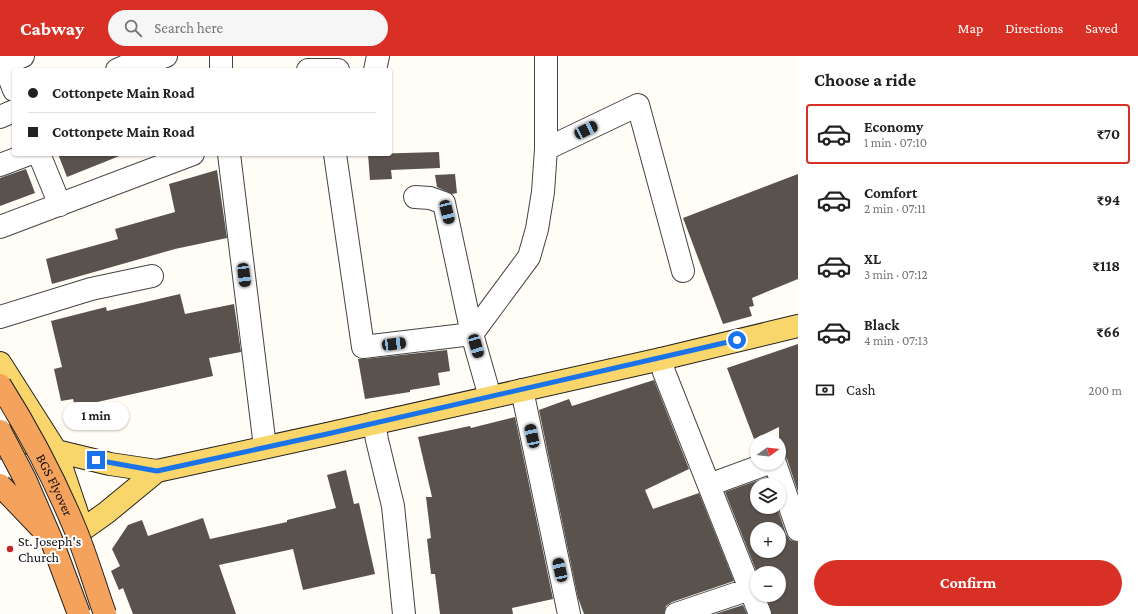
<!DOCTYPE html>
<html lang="en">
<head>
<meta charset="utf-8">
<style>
	:root { --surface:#fff; --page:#f6f6f6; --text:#222; --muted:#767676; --line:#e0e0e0; --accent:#d93025 }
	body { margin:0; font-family:"Crimson Pro",serif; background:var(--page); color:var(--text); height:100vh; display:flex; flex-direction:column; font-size:15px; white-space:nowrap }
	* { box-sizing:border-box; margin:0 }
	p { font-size:13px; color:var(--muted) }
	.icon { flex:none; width:22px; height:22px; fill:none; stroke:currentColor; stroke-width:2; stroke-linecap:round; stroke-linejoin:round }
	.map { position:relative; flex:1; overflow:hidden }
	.sheet { display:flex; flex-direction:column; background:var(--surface); width:340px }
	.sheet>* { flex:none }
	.top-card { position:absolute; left:12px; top:12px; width:380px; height:88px; border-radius:4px; box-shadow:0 1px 3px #0004; display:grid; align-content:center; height:88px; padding:0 16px; background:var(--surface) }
	.needle { width:26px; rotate:75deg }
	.fabs { position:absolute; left:750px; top:378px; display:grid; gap:8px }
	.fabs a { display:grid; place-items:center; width:36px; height:36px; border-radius:50%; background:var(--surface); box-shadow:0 1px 3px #0004; font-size:20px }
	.end { position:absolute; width:18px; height:18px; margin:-9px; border:5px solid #1a73e8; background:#fff; box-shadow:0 0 0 2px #fff }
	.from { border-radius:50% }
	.bubble { position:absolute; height:28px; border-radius:14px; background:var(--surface); box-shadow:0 1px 3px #0004; font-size:13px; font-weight:700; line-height:28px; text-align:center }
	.car { position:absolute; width:12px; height:24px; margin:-12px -6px; border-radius:5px; box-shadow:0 0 3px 1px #0007; background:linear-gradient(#222 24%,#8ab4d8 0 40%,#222 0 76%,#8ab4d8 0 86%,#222 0) }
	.top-card b { display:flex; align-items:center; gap:14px; height:38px; font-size:15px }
	.top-card b+b { border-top:1px solid var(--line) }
	.top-card i { width:10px; height:10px; background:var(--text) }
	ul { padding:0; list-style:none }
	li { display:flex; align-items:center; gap:12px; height:60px; margin:0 8px 6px; padding:0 8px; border:2px solid transparent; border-radius:4px }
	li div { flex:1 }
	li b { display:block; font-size:15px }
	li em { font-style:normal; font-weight:700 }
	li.on { border-color:var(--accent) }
	li>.icon { width:36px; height:36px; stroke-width:1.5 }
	h2 { padding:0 16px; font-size:18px; line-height:48px }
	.pay { display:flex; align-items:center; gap:10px; height:44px; padding:0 16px; font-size:15px }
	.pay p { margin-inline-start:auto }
	.button { display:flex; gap:8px; margin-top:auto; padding:8px 16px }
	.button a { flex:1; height:46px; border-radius:24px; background:var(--accent); color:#fff; font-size:16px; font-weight:700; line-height:46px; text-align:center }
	header { display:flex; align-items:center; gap:24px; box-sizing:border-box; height:56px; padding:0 20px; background:var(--accent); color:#fff }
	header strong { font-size:19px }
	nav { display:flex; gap:22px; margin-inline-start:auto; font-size:14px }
	.search { width:280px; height:36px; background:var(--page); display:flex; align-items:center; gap:10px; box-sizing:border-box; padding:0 14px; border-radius:22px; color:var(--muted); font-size:15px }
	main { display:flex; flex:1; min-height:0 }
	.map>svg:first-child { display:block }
</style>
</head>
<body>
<header>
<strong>Cabway</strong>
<div class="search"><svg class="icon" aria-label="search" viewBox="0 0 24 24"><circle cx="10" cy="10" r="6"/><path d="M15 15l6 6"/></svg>Search here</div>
<nav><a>Map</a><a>Directions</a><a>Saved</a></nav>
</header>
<main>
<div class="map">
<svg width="798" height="558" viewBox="0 0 798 558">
	<rect width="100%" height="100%" fill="#fffdf5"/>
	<path fill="#5a524d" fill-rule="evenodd" d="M439,96l1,16 -49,2 1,9 -22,1 -2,-26z
		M58,98h64v1l-55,22z
		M26,113l9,24 -35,13v-28z
		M217,114l10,68 -52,11 -123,35 -6,-25 72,-20 -3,-10 60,-17 -6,-28z
		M455,118l2,19 -5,1 -15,-7 -2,-12z
		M798,118v105l-46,19 2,8 -5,1 3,9 -29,8 -40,-106z
		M180,238l5,20 49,-10 7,48 -32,6 4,18 -138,31 -2,-8 -12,2 -7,-32 8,-2 -11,-46 55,-14 1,4z
		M798,288v148l-11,-33 -4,-5 -4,-3v-24l-25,12 -27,-71z
		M447,294l3,21 -12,2 2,12 -30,5v2l-45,7 -7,-40h6z
		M654,324l35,89 -44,21 8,19 46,-16 35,88 -62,21 -6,4 -2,8h-80l-6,-16 -39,-188 30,-11 3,7z
		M515,361l38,182 -41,9 1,6h-73l-5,-40h-4l-4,-35 4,-1 -5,-41h6l-14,-60 52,-11 1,2z
		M346,414l8,34 5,-1 16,71 -72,16 -10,-41 -74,16 17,49h-103l-10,-26 -4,2 -8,-19 9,-5 -8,-17 16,-24 14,-5 6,16 55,-18 7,21 77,-17v-2l49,-12 -9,-33z
		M767,421l2,8h-12v22h20l9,27 4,6 8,2v72h-26l-6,-19h13v-22h-22l-32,-81zM757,473h22v22h-22z
		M743,549l4,9h-32z"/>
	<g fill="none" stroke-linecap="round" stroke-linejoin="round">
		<g stroke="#444" stroke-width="24">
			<path id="minor" d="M1,0l13,34
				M221,0v14
				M0,10l23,-10
				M136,11l30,-11
				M117,14l11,-5
				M308,14h30
				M375,14l3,-14
				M0,61l14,-6
				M546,93l92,-44 45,166
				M39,98l21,51
				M229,98l36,293
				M335,98l28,193 109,-13 57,-77 8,-28 6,-37 3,-43v-93
				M0,109l29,-11
				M415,141l15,1 14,5 28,131 18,63
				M0,171l193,-73
				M0,261l91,-28 61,-13
				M661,303l3,13 96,242
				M522,334l47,224
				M374,367l3,17 16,66 11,108
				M775,407l23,67
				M0,416l9,-4
				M709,429l60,-22
				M676,558l74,-25"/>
		</g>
		<g stroke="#222" stroke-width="24">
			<path id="major" d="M0,307l56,88 21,62
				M0,378l56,17 54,13 47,7 170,-37 334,-75 137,-33
				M82,474l24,-17 51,-42"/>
		</g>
		<use href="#minor" stroke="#fff" stroke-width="22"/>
		<use href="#major" stroke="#f9d66b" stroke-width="22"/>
		<g stroke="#222" stroke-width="24" stroke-linecap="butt">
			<g id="highway-bridge">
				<path id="s1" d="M0,329c29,46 55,95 76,146 11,27 19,55 29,83"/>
				<path d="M0,375l25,48 26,60 28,75"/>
				<path d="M0,429l41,43"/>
			</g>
		</g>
		<use href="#highway-bridge" stroke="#f5a25d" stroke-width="22"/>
	</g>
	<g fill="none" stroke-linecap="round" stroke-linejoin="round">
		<path stroke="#1a73e8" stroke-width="5" d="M96,404l61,11 170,-37 410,-94"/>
	</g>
	<circle fill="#c4262e" stroke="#fff" stroke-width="1.5" cx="10" cy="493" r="4"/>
	<g text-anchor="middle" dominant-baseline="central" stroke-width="4" stroke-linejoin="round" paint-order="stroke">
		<g font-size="14" fill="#111" stroke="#fff">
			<text stroke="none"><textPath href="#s1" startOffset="114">BGS Flyover</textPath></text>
		</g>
		<g font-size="14" fill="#111" stroke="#fff" text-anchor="start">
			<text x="18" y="485">St. Joseph's<tspan x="18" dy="16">Church</tspan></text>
		</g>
	</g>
</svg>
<div class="fabs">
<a><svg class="needle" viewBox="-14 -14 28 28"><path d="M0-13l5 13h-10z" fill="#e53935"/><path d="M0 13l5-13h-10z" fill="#767676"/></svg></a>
<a><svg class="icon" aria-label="layers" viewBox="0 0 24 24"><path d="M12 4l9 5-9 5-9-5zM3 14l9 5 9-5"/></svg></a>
<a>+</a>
<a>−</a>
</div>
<i class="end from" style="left:737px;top:284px"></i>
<i class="end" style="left:96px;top:404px"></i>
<div class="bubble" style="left:63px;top:346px;width:66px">1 min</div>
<i class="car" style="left:586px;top:74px;rotate:64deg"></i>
<i class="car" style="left:447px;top:156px;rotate:166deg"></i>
<i class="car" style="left:244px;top:219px;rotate:173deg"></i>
<i class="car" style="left:394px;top:288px;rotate:83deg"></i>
<i class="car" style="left:476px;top:290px;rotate:164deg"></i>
<i class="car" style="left:532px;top:380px;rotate:348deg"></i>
<i class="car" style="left:560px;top:514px;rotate:348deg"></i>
<div class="top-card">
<b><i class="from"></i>Cottonpete Main Road</b>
<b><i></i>Cottonpete Main Road</b>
</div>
</div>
<section class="sheet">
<h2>Choose a ride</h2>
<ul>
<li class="on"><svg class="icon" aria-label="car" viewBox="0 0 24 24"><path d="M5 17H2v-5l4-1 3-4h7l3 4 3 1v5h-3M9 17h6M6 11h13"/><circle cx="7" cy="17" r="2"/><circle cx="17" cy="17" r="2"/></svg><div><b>Economy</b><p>1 min · 07:10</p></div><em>₹70</em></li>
<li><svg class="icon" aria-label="car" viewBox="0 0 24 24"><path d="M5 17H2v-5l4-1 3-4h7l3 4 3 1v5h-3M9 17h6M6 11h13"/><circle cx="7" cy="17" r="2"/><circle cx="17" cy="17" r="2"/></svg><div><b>Comfort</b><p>2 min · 07:11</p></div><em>₹94</em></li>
<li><svg class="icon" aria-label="car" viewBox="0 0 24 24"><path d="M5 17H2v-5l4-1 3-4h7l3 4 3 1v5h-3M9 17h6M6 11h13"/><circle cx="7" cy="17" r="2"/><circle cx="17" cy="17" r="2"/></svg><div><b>XL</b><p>3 min · 07:12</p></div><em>₹118</em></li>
<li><svg class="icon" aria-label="car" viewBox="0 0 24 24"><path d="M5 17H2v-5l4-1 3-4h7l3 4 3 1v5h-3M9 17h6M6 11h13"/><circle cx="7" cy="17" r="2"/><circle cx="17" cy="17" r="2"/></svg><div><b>Black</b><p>4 min · 07:13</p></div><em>₹66</em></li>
</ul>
<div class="pay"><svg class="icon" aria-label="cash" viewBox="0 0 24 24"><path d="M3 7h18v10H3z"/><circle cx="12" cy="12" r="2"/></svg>Cash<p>200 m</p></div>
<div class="button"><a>Confirm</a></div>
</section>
</main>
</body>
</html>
